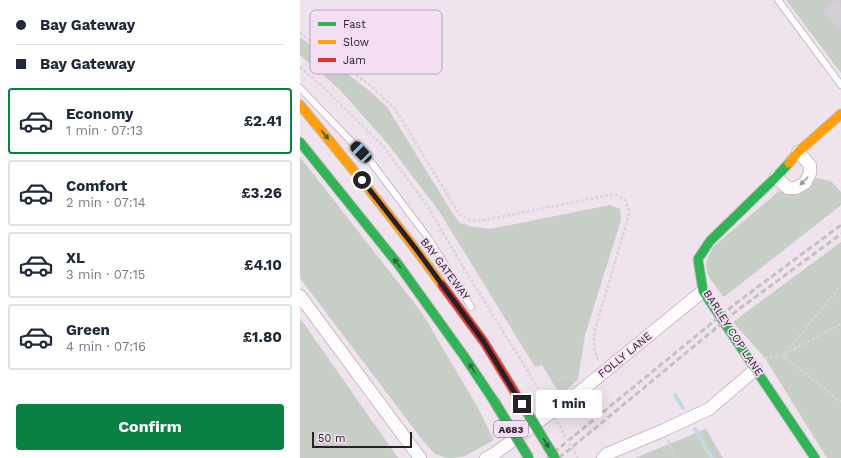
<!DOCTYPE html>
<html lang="en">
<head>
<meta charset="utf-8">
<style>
	:root { --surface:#fff; --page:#f2f2f3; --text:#1f2937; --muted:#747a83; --line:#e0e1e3; --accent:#0b8043 }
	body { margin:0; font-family:"Work Sans",sans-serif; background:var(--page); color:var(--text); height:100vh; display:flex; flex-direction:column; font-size:15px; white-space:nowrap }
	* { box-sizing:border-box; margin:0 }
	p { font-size:13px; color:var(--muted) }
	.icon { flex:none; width:22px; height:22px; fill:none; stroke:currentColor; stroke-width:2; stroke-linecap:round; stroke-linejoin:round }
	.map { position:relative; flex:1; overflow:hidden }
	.details { display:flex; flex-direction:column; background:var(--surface); width:300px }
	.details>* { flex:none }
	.banner { display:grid; align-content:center; height:88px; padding:0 16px; background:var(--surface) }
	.scale { position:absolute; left:12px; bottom:10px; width:100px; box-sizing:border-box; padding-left:4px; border:2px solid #282028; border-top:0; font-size:11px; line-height:14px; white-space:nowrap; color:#282028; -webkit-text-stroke:3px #f4def3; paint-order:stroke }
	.end { position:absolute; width:18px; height:18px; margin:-9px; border:5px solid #282028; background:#fff; box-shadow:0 0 0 2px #fff }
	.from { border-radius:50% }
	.bubble { position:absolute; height:28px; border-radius:4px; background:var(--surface); box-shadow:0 4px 16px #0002; font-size:13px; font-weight:700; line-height:28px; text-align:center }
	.car { position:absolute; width:12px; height:24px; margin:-12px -6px; border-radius:5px; box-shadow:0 0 3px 1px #0007; background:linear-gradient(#222 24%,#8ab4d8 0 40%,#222 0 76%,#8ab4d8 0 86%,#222 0) }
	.banner b { display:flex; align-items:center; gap:14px; height:38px; font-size:15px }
	.banner b+b { border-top:1px solid var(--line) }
	.banner i { width:10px; height:10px; background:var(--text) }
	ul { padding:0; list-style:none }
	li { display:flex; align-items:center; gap:12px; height:66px; margin:0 8px 6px; padding:0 8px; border:2px solid var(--line); border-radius:4px }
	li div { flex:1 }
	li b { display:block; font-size:15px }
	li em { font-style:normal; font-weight:700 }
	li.selected { border-color:var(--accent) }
	li>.icon { width:36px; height:36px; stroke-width:1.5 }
	.primary-button { display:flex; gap:8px; margin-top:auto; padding:8px 16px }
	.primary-button a { flex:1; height:46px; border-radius:4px; background:var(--accent); color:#fff; font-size:16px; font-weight:700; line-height:46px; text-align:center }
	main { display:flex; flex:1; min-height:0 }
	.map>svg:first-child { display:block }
</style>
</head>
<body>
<main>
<section class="details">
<div class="banner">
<b><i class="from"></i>Bay Gateway</b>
<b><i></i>Bay Gateway</b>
</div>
<ul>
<li class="selected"><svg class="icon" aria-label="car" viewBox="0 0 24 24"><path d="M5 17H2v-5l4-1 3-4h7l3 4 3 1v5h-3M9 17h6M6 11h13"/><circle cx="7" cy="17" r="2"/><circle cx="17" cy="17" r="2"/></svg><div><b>Economy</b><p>1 min · 07:13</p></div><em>£2.41</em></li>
<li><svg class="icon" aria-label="car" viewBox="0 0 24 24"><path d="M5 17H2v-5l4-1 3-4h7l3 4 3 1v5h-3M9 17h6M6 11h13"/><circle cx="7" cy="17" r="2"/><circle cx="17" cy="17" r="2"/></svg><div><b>Comfort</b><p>2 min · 07:14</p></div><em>£3.26</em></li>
<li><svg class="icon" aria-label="car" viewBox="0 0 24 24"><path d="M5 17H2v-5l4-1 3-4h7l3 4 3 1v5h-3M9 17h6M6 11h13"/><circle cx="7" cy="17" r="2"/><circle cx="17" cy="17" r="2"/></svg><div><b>XL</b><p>3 min · 07:15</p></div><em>£4.10</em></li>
<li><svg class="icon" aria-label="car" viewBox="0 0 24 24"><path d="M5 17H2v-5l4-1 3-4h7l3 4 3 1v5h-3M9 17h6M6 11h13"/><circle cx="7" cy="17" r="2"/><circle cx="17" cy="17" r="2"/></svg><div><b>Green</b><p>4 min · 07:16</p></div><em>£1.80</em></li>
</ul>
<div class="primary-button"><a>Confirm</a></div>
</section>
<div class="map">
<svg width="541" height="458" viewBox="0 0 541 458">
	<rect width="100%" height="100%" fill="#efe3ee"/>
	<path fill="#c7cec6" d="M486,0h55v73z
		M0,37l71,55 16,15 66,107 7,9 13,4 17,2 120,-24 10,4 1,11 -36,115 -7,44 -17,17 -19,-31 -7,2 -96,-156 -51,-67 -48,-54 -40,-35z
		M0,157l122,156 56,95 16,32 -29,16 -11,2h-7l-12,-4 -11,-12 -124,-164z
		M517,178l14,3 10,11v13l-117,92c-15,-20 -26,-26 -10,-51l65,-55c17,8 26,-2 38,-13z
		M541,242v216h-14l-62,-100 -32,-36z
		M0,318l98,140h-98z
		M406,429l17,29h-88z"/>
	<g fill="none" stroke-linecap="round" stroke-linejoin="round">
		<path stroke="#c2dae0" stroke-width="4" d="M375,395l8,13
			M395,429l17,29"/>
	</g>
	<path fill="#d4ced9" stroke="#cec8d2" d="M534,0h4l3,4v27l-19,-20z"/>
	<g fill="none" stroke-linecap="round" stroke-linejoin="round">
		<g stroke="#c7bec6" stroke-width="8">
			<path id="lane" d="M478,0l63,85
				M0,88l71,74 58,77 42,68"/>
		</g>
		<g stroke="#c7bec6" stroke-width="14">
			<path id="street" d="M476,177l12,11h8l9,-5 5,-10v-8l-12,-13
				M0,296l120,162
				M186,458l8,-4 88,-64 121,-99
				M303,458l4,-4 57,-24 45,-21 47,-40"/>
		</g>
		<g stroke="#c7bec6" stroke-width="11">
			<path id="fast" d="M0,142l98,122 66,92 30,45
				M489,163l-13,14 -66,64 -12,18 5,32 112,167"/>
		</g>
		<g stroke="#c7bec6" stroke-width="11">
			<path id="slow" d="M0,105c49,59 97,118 142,180
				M489,163l9,-11 43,-38"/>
		</g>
		<g stroke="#c7bec6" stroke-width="11">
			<path id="jam" d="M142,285l42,57 38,62"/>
		</g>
		<path stroke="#d8d5d8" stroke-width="2.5" stroke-dasharray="3 2" stroke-linecap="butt" d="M0,33l71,53 25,24 63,104 11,6 10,1 129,-26h8l8,5 4,10 -3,15 -31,105c-2,14 -2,17 3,30
			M0,67l24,21 59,58 45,61 40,68 64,103
			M485,354l56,-30
			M483,356l55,-67 3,-2
			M465,358l18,-2 58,46
			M368,440l7,18"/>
		<use href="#lane" stroke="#fdfbfc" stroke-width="6"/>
		<use href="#street" stroke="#fdfbfc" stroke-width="12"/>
		<use href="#fast" stroke="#30b455" stroke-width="9"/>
		<use href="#slow" stroke="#ff9f0a" stroke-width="9"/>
		<use href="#jam" stroke="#e5322d" stroke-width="9"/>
		<path stroke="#c4c1c4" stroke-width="3" stroke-dasharray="6 3" stroke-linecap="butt" d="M247,458l188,-154 106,-79
			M259,458l180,-149 102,-75"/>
		<g stroke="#b4a4a2" stroke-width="11" stroke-linecap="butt">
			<path id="fast-bridge" d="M194,401l35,57
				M222,404l33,54"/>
		</g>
		<path stroke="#d8d5d8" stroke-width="2.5" stroke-dasharray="3 2" stroke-linecap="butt" d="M232,378l46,80"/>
		<use href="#fast-bridge" stroke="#30b455" stroke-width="9"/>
	</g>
	<defs><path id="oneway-solid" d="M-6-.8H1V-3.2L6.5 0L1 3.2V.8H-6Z"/></defs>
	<g fill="#2c633c">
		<use href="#oneway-solid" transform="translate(25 135) rotate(51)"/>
		<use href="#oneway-solid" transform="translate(97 263) rotate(-127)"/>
		<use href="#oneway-solid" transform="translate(172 368) rotate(-124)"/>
		<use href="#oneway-solid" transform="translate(246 443) rotate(59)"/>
	</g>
	<use fill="#9d989d" href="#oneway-solid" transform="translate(504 181) rotate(134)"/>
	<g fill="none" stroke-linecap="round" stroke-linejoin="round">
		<path stroke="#282028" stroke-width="5" d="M62,180l54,69 68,93 29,48 9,14"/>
	</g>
	<g text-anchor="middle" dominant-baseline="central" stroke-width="3.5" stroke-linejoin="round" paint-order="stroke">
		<rect fill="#f4def3" stroke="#655965" stroke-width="1" x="194" y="421" width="34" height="16" rx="3"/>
		<g font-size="10" font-weight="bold" fill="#282028">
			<text x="211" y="429">A683</text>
		</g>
		<g font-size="11" fill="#282028" stroke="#f4def3">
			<text transform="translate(145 269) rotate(53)">BAY GATEWAY</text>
			<text transform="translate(433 333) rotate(57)">BARLEY COP LANE</text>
			<text transform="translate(325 355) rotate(-39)">FOLLY LANE</text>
		</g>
	</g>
	<rect x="10" y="10" width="132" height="64" rx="6" fill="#f4def3" stroke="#b7a5b6" stroke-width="1"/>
	<rect x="18" y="22" width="18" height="4" fill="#30b455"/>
	<rect x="18" y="40" width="18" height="4" fill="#ff9f0a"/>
	<rect x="18" y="58" width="18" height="4" fill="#e5322d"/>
	<g font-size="11" fill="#282028">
		<text x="43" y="28">Fast</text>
		<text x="43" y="46">Slow</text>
		<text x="43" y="64">Jam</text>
	</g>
</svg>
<div class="scale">50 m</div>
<i class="end from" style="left:62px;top:180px"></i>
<i class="end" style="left:222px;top:404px"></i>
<div class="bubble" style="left:236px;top:390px;width:66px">1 min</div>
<i class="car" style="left:61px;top:152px;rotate:316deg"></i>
</div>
</main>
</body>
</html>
